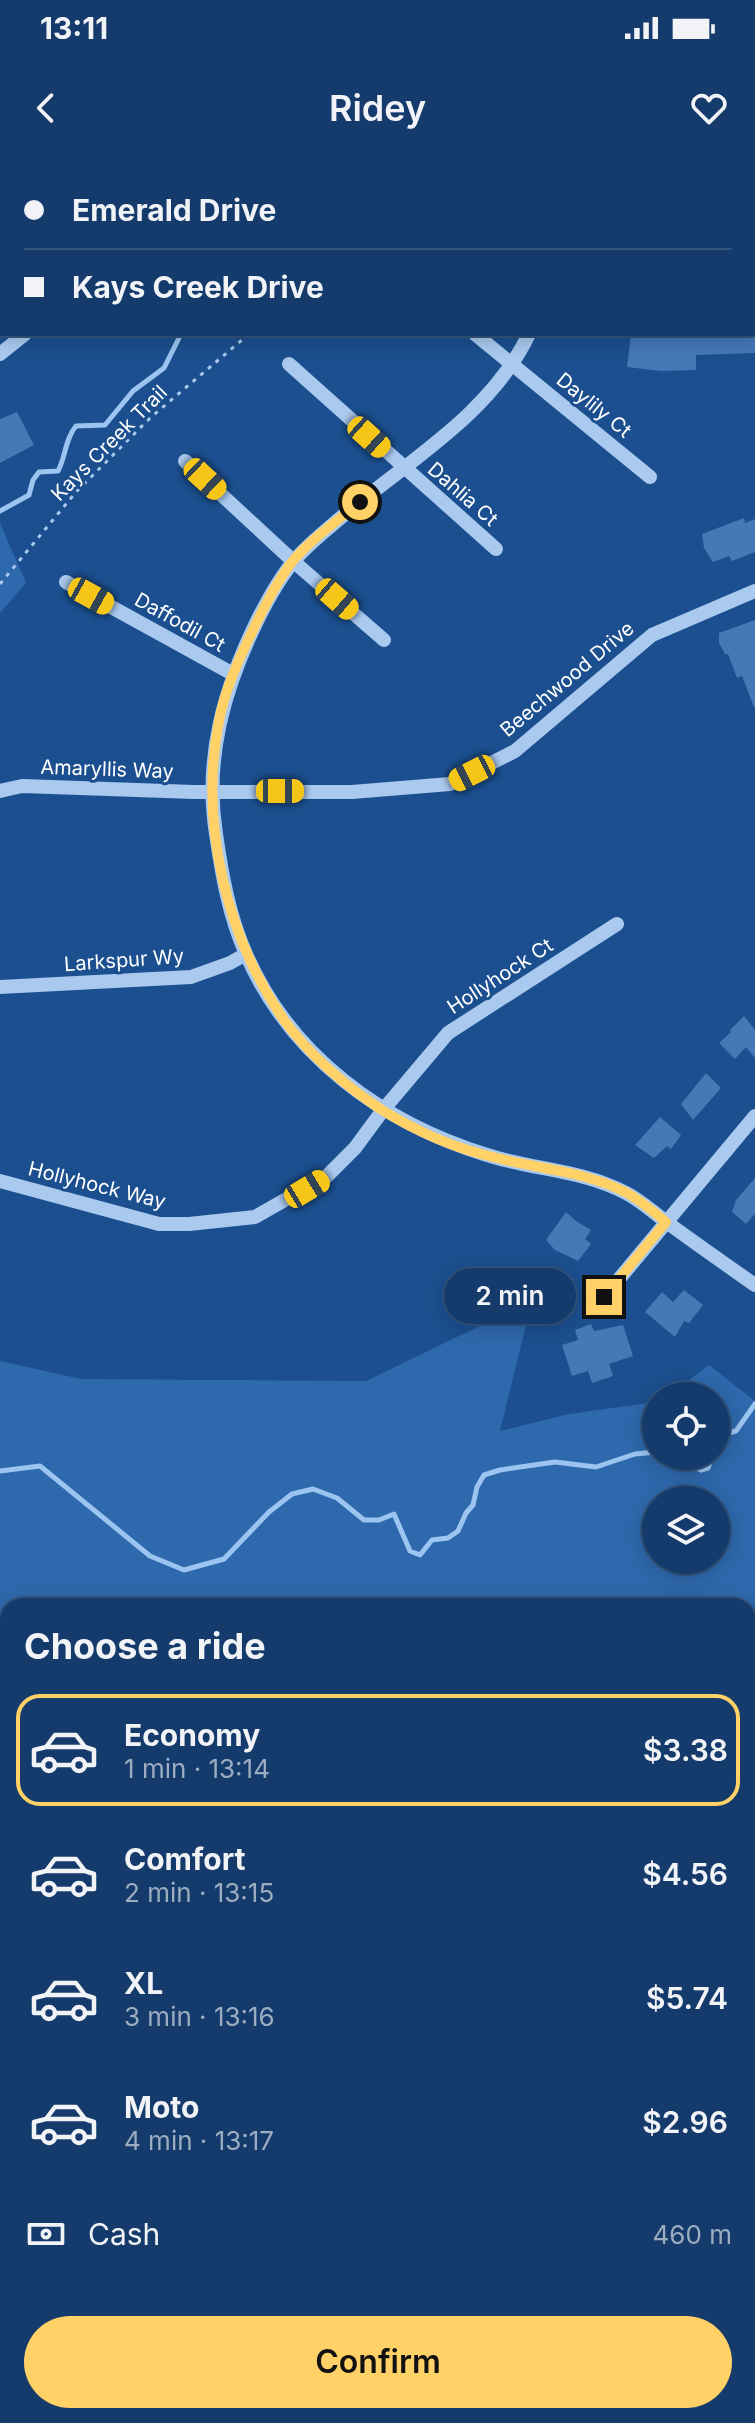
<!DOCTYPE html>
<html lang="en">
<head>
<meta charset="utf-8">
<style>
	:root { --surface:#143b6b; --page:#1d4271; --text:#f1f3f6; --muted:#9dadc1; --line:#33557e; --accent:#ffd166 }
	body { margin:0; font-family:Inter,sans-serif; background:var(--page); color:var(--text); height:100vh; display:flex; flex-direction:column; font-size:30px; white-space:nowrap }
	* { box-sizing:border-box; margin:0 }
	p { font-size:26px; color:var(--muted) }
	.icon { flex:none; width:44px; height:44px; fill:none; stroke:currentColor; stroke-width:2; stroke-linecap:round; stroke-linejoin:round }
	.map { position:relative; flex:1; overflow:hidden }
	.panel { position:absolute; left:0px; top:1438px; width:756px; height:826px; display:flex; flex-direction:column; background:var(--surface); border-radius:24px 24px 0 0; box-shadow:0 4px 20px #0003,0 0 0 2px var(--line) }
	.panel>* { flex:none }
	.top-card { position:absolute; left:0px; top:0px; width:756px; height:176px; box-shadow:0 4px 20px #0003,0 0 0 2px var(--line); display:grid; align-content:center; height:176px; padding:0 24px; background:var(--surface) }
	.tools { position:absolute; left:642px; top:1222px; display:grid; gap:16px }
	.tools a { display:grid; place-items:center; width:88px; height:88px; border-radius:50%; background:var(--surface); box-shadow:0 4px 20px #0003,0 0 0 2px var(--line); font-size:40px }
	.end { position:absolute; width:36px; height:36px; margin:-18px; border:10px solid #ffd166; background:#111; box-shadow:0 0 0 4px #111 }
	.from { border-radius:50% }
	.bubble { position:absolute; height:56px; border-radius:28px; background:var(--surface); box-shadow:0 4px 20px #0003,0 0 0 2px var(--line); font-size:26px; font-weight:600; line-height:56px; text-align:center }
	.car { position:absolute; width:24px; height:48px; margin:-24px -12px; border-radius:10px; box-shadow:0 0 6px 2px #0007; background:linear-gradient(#f5c518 24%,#345 0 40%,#f5c518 0 76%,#345 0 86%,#f5c518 0) }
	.top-card b { display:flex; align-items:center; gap:28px; height:76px; font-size:30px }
	.top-card b+b { border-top:2px solid var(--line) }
	.top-card i { width:20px; height:20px; background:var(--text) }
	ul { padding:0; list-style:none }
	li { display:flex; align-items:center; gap:24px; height:112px; margin:0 16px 12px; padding:0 8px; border:4px solid transparent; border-radius:24px }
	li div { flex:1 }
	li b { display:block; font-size:30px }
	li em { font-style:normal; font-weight:600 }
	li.on { border-color:var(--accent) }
	li>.icon { width:72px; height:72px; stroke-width:1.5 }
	h2 { padding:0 24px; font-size:36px; line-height:96px }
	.pay { display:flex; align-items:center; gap:20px; height:88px; padding:0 24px; font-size:30px }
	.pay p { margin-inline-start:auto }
	.primary-button { display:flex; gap:16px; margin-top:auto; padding:16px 24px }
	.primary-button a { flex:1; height:92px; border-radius:48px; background:var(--accent); color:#111; font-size:32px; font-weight:600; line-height:92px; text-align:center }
	.status { display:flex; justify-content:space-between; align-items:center; height:56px; padding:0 40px; background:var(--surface); direction:ltr }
	.status svg { height:22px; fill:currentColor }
	header { display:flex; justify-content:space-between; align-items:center; height:104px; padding:0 24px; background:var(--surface); font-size:36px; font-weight:600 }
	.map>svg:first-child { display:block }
</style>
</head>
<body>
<div class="status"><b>13:11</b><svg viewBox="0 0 49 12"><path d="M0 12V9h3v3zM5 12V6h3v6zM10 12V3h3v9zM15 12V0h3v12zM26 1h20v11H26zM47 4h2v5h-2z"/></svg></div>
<header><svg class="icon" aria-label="back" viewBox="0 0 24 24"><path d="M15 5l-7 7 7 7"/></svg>Ridey<svg class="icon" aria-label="heart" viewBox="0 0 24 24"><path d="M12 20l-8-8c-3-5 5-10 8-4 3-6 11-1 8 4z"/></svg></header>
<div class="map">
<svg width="755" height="2263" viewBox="0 0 755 2263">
	<rect width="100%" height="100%" fill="#1b4f8f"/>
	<path fill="#2e69ad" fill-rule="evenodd" d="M0,363l26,60 -26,30z
		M529,1142l-2,19 -27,110 69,-17 87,-12v54h60v-60h-48l41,-31 46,36v228l-7,6v-29h-740v107l-8,-1v-351l81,18 285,2zM716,1340v60h-60v-60z"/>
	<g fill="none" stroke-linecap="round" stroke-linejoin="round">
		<path stroke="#9cc4f0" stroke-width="5" d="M0,351l29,-16 4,-15 6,-8 19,-1c8,-15 7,-32 18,-45l29,-1 28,-34 31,-23 17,-34
			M716,1281l5,-6 15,-4 19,-27
			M667,1296l34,14 7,-2 4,-12
			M0,1311l40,-5 110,90 34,14 40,-11 45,-47 23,-18 21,-5 24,9 27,22h15l15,-6 16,37 10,4 12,-15 16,-2 10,-7 8,-18 7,-8 4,-18 7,-12 16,-5 55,-8 41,5 39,-13 21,-2"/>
	</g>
	<path fill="#4478b7" d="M631,174h124v19l-59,2v15l-35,1 -34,-4z
		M17,252l17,33 -34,18v-44z
		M744,358l1,5 10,-4v33l-23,9 -3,-5 -16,6 -9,-14 -2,-14z
		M755,460v87h-1l-12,-31 -5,2 -9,-24h-3l-6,-11v-10z
		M744,856l11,14v28l-9,-11 -11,12 -16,-16 12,-11 -1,-2z
		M706,913l15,15 -28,32 -12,-16z
		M660,957l21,18 -10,14 -4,-3 -13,12 -19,-13z
		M755,1018v36l-9,10 -14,-12 4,-12z
		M566,1052l10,9 15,9 -6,9 6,5 -13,17 -23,-11 -9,-10z
		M684,1130l19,15 -14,18 -5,-2 -9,16 -30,-25 17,-20 11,10z
		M591,1164l3,7 29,-6 10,31 -24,8 4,12 -21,7 -4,-12 -16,5 -10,-31 16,-5 -3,-10z"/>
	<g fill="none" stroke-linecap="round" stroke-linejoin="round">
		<path stroke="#a9c9ee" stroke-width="3" stroke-dasharray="4 6" stroke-linecap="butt" d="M365,0v2
			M0,424l76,-92 74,-74 99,-84"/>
		<path stroke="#a9c9ee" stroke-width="14" d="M455,0v2
			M100,2l1,-2
			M575,2l1,-2
			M754,132h1
			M475,174l175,143
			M529,174c-39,82 -125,129 -191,186 -15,13 -33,27 -45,42 -14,17 -26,39 -36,59 -33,68 -53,137 -41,213 6,41 13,82 30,120 44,102 137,169 241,201 47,15 92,14 139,38 14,7 27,19 39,28 30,22 60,43 90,64
			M0,194l25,-20
			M289,204l207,185
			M185,301l108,100 91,79
			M66,422l167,92
			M0,631l22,-5 172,6h158l98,-8 65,-33 137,-116 103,-44
			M0,827l191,-10 39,-14 16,-9
			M0,1021l159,43h30l66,-7 72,-41 28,-28 28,-38 65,-77 169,-109
			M604,1137l151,-181
			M748,1591l7,-4
			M0,1844l3,53 5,11
			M748,1869h7
			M0,2025l8,-5
			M0,2254h8
			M275,2256v7
			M479,2256v7"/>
	</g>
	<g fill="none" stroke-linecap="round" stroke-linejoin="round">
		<path stroke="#ffd166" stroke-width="10" d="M360,342c-23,19 -50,38 -68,60 -16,21 -28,45 -39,68 -14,29 -28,59 -34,91 -20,101 7,215 65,299 25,35 63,67 98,90 34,21 72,38 111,47 45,12 92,14 134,36 14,8 27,19 39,29l-62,75"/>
	</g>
	<g text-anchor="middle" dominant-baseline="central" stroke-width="6" stroke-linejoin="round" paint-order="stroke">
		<g font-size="20" fill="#fff" stroke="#1b4f8f">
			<text transform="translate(594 245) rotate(39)">Daylily Ct</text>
			<text transform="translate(109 283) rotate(-45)">Kays Creek Trail</text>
			<text transform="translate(463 334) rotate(41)">Dahlia Ct</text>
			<text transform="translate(180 462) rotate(29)">Daffodil Ct</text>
			<text transform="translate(567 519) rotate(-40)">Beechwood Drive</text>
			<text transform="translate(107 609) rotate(2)">Amaryllis Way</text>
			<text transform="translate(124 800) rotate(-4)">Larkspur Wy</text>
			<text transform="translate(500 816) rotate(-33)">Hollyhock Ct</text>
			<text transform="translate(97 1025) rotate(14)">Hollyhock Way</text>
		</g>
	</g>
</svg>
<div class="tools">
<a><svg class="icon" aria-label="locate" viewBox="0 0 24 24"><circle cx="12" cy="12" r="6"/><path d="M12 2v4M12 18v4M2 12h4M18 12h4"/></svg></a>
<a><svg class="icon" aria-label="layers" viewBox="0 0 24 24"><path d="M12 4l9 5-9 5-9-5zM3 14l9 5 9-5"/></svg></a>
</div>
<i class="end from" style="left:360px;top:342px"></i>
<i class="end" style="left:604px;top:1137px"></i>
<div class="bubble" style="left:444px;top:1108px;width:132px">2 min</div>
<i class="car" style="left:369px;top:277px;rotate:132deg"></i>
<i class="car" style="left:205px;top:319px;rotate:133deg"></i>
<i class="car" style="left:91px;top:436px;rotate:119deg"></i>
<i class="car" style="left:337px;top:439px;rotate:131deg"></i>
<i class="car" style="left:472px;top:613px;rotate:243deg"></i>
<i class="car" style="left:280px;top:631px;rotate:90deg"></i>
<i class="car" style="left:307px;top:1029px;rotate:59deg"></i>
<div class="top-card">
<b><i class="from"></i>Emerald Drive</b>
<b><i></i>Kays Creek Drive</b>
</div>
<section class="panel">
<h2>Choose a ride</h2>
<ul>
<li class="on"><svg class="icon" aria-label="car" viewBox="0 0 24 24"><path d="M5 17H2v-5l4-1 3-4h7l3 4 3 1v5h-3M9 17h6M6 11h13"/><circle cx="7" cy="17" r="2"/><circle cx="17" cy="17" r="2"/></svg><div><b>Economy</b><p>1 min · 13:14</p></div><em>$3.38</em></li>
<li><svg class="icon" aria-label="car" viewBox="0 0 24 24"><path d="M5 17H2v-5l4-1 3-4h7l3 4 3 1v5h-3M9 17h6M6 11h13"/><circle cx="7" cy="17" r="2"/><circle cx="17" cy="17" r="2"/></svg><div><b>Comfort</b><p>2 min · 13:15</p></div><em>$4.56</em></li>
<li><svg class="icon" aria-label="car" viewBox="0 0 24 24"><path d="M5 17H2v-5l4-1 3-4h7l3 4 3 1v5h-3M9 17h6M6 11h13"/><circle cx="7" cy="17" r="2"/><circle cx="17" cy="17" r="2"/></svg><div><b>XL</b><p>3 min · 13:16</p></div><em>$5.74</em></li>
<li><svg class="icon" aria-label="car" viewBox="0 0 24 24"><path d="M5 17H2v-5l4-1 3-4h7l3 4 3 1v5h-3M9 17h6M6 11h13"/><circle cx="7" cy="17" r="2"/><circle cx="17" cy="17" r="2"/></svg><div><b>Moto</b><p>4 min · 13:17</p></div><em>$2.96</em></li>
</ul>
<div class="pay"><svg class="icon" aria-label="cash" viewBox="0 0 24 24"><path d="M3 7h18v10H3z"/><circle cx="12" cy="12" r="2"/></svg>Cash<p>460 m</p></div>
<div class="primary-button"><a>Confirm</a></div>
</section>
</div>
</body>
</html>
